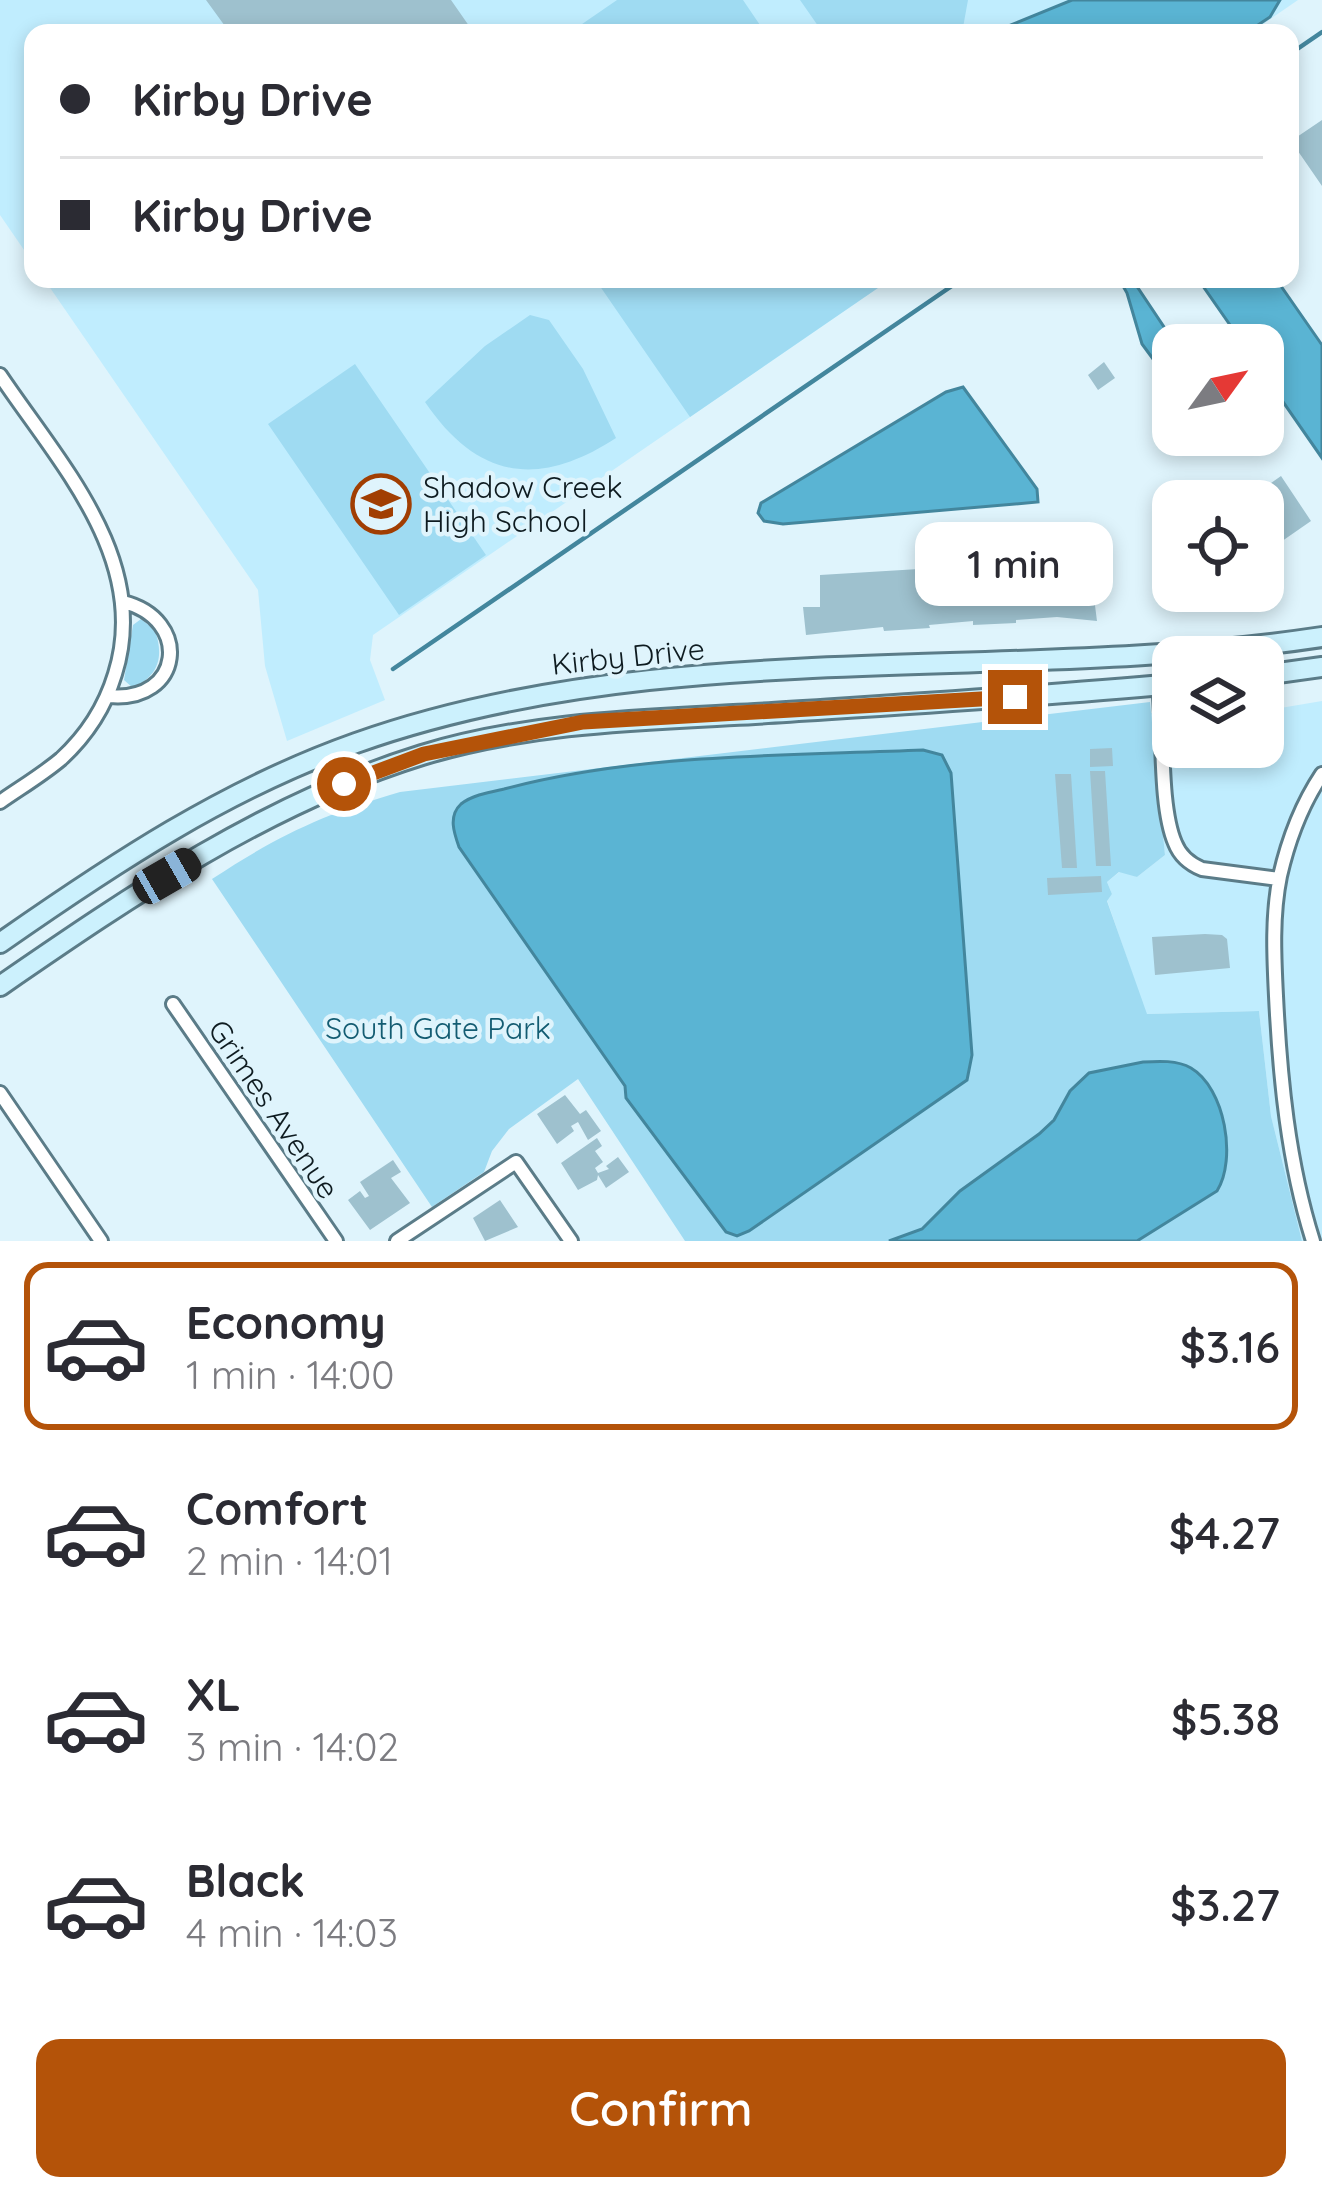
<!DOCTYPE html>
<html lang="en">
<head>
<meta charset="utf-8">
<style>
	:root { --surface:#fff; --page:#f7f7f7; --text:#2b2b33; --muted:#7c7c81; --line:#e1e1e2; --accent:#b45309 }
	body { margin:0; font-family:Quicksand,sans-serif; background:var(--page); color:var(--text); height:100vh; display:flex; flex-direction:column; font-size:45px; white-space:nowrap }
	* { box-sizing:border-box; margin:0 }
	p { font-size:39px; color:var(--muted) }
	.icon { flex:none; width:66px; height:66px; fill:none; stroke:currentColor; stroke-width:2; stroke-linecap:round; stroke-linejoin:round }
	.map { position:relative; height:1241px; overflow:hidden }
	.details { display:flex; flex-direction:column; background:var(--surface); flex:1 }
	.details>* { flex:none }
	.banner { position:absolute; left:24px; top:24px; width:1275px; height:264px; border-radius:24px; box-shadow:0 6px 18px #0003; display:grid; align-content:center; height:264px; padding:0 36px; background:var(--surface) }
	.needle { width:78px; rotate:57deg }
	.fabs { position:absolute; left:1152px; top:324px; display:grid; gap:24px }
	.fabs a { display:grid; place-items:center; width:132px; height:132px; border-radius:24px; background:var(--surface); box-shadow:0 6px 18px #0003; font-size:60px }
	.end { position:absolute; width:54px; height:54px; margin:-27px; border:15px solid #b45309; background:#fff; box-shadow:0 0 0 6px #fff }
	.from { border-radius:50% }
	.bubble { position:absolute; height:84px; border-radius:24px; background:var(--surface); box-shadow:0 6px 18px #0003; font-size:39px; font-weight:600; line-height:84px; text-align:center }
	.car { position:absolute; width:36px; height:72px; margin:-36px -18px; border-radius:15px; box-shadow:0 0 9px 3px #0007; background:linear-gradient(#222 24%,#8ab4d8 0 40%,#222 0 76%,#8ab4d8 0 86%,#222 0) }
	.banner b { display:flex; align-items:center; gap:42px; height:114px; font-size:45px }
	.banner b+b { border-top:3px solid var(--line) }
	.banner i { width:30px; height:30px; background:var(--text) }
	ul { padding:21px 0 0; list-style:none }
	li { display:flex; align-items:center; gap:36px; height:168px; margin:0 24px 18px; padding:0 12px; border:6px solid transparent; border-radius:24px }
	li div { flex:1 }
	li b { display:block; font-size:45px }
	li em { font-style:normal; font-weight:600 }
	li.selected { border-color:var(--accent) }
	li>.icon { width:108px; height:108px; stroke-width:1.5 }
	.button { display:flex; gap:24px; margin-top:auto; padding:24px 36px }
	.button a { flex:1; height:138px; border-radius:24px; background:var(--accent); color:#fff; font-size:48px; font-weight:600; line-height:138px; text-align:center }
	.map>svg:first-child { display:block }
</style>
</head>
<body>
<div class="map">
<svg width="1322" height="1241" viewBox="0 0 1322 1241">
	<rect width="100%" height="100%" fill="#dff4fc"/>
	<path fill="#c0edfe" d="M0,0h1298l-48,33h-1217v230l-33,-48z
		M44,279h847l-518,356 -3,25 15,40 -98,41 -22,-75 -7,-76z
		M1322,701v540h-20l-31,-125 -12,-105 -113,3 -39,-114 5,-6 -5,-12 15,-12 15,7 28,-22 -15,-142h23v34h90v-36z"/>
	<path fill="#9fdbf2" d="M617,0h126l19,28 -8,5h-185z
		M800,0h168l-6,33h-139z
		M595,279h296l-201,138z
		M530,315l19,5 34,49 33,69c-77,50 -138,42 -191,-36l60,-56z
		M355,364l131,191 -87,60 -131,-191z
		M141,619l14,11c9,27 4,45 -22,58l-9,-8 9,-55z
		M1150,702l15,153 -28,22 -18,-5 -12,10 5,12 -5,7 40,113 112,-3 12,105 31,125h-617l-107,-162 -69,50 -17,22 -8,21 -52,35 -220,-328c67,-44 112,-65 188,-87z"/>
	<path fill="#5ab4d3" stroke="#43869d" stroke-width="3" d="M1072,0h208l-10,17 -24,16h-255z
		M1119,279h13l44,66 -3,41 -31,-42 -15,-51z
		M1198,279h78l46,66v113l-59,-85v-28h-19z
		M963,387l74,102 1,13 -255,22 -19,-3 -6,-8 3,-10 185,-111z
		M923,750l19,5 9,18 21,282 -5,25 -218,151 -12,5 -11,-4 -100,-134 -1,-12 -166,-239c-5,-14 -11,-31 2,-43 11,-9 29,-12 43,-15 135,-36 280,-33 419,-39z
		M1143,1062c16,-1 34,-2 48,6 34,20 46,91 26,123l-80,50h-248l33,-12 38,-38 79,-57 15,-14 16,-29 19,-18z"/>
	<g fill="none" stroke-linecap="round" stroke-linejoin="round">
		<path stroke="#43869d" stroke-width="4.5" d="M1290,54l32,-22
			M393,669l569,-390"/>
	</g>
	<path fill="#9ec1ce" d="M206,0h245l23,33h-244z
		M1322,120v66l-31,-45z
		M1104,362l11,16 -17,12 -10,-15z
		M1281,476l30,45 -36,25 5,7 -17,13v-65h-17z
		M1069,560l2,32 22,-2 4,31 -40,-4 -41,3v3l-43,2v-4l-44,4 1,3 -46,3 -1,-4 -77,8 -3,-28h17v-32z
		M1112,748l1,18 -23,1v-18z
		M1090,771h15l6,95h-15z
		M1055,774h16l6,94h-15z
		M1101,876l1,16 -54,3 -1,-17z
		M1205,934l17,1 5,4 3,29 -75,7 -3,-38z
		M565,1095l15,19 6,-4 15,21 -13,9 -10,-18 -7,4 3,5 -17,13 -20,-30z
		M597,1138l5,8 -7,5 8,11 -8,6 3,5 11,-4 -3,-3 12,-9 11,15 -23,16 -8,-13 -1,5 -19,10 -17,-27z
		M393,1160l8,12 -10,6 19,25 -40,27 -22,-30 12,-9 5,7 4,-2 -9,-14z
		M500,1200l18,27 -33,14 -12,-23z"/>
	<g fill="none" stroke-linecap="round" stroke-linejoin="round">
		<g stroke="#5b7c88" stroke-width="18">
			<path id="minor" d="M0,375c59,88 151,185 115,299 -10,33 -29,62 -54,85 -19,16 -41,29 -61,43
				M1159,685c5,43 0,121 16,158 5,13 15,21 27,26l77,10
				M109,696c74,7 83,-77 14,-94
				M173,1004l163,237
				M0,1093l101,148
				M397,1241l119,-79 55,79
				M1313,1241c-25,-79 -33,-163 -37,-245 -2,-40 -4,-81 4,-120 8,-35 22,-72 42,-102"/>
		</g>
		<g stroke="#5b7c88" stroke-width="24">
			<path id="secondary" d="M1263,675l59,-8
				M0,943c113,-79 226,-154 356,-200 307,-109 648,-58 966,-106
				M0,986c132,-91 267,-183 422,-231 108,-33 221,-35 333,-41 139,-9 279,-17 418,-30"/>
		</g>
		<use href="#minor" stroke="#fff" stroke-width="12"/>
		<use href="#secondary" stroke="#ccf1fd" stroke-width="18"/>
	</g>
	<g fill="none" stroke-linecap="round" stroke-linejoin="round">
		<path stroke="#b45309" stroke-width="15" d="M344,784l80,-30 159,-32 432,-25"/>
	</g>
	<defs>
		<g id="school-ring" transform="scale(3)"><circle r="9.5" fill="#dff4fc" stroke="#a13e02" stroke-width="1.5"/><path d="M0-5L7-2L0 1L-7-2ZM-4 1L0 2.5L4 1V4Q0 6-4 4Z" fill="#a13e02"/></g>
	</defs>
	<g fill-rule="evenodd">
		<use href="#school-ring" x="381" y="504"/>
	</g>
	<g text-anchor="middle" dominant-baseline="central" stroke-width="9" stroke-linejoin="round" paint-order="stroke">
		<g font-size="30" fill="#0e1b20" stroke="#dff4fc" text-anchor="start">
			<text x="423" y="487">Shadow Creek<tspan x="423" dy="34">High School</tspan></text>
		</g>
		<g font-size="30" fill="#0e1b20" stroke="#dff4fc">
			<text transform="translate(628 656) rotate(-6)">Kirby Drive</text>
			<text transform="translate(274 1109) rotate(56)">Grimes Avenue</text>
		</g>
		<g font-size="30" fill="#135c72" stroke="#dff4fc">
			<text x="438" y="1028">South Gate Park</text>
		</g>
	</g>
</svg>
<div class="fabs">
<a><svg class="needle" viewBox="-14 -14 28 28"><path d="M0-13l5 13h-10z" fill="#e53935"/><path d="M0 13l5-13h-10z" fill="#7c7c81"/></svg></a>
<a><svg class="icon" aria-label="locate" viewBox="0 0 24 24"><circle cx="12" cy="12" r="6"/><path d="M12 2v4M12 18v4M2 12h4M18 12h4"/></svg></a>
<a><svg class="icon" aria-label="layers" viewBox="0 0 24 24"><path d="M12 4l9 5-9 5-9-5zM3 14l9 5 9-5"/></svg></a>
</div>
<i class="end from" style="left:344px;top:784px"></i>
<i class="end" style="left:1015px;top:697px"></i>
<div class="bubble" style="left:915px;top:522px;width:198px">1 min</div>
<i class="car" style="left:167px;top:876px;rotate:60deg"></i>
<div class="banner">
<b><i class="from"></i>Kirby Drive</b>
<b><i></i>Kirby Drive</b>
</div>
</div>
<section class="details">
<ul>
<li class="selected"><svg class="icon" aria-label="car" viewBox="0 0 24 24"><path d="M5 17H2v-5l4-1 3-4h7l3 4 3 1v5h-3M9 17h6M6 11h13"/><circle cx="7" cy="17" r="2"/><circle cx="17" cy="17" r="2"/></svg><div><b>Economy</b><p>1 min · 14:00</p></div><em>$3.16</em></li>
<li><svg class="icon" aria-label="car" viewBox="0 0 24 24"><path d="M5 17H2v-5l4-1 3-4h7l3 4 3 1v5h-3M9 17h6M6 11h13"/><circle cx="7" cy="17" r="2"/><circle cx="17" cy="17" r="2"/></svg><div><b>Comfort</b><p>2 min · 14:01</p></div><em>$4.27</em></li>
<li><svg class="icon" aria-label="car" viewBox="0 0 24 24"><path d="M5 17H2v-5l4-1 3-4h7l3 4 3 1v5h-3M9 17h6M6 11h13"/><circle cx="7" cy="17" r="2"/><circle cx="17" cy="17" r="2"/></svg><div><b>XL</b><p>3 min · 14:02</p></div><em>$5.38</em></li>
<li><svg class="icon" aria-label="car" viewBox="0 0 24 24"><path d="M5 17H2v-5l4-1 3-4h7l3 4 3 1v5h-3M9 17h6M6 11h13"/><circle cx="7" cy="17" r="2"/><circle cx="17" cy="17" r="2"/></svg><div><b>Black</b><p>4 min · 14:03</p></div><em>$3.27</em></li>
</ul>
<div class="button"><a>Confirm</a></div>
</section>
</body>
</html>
